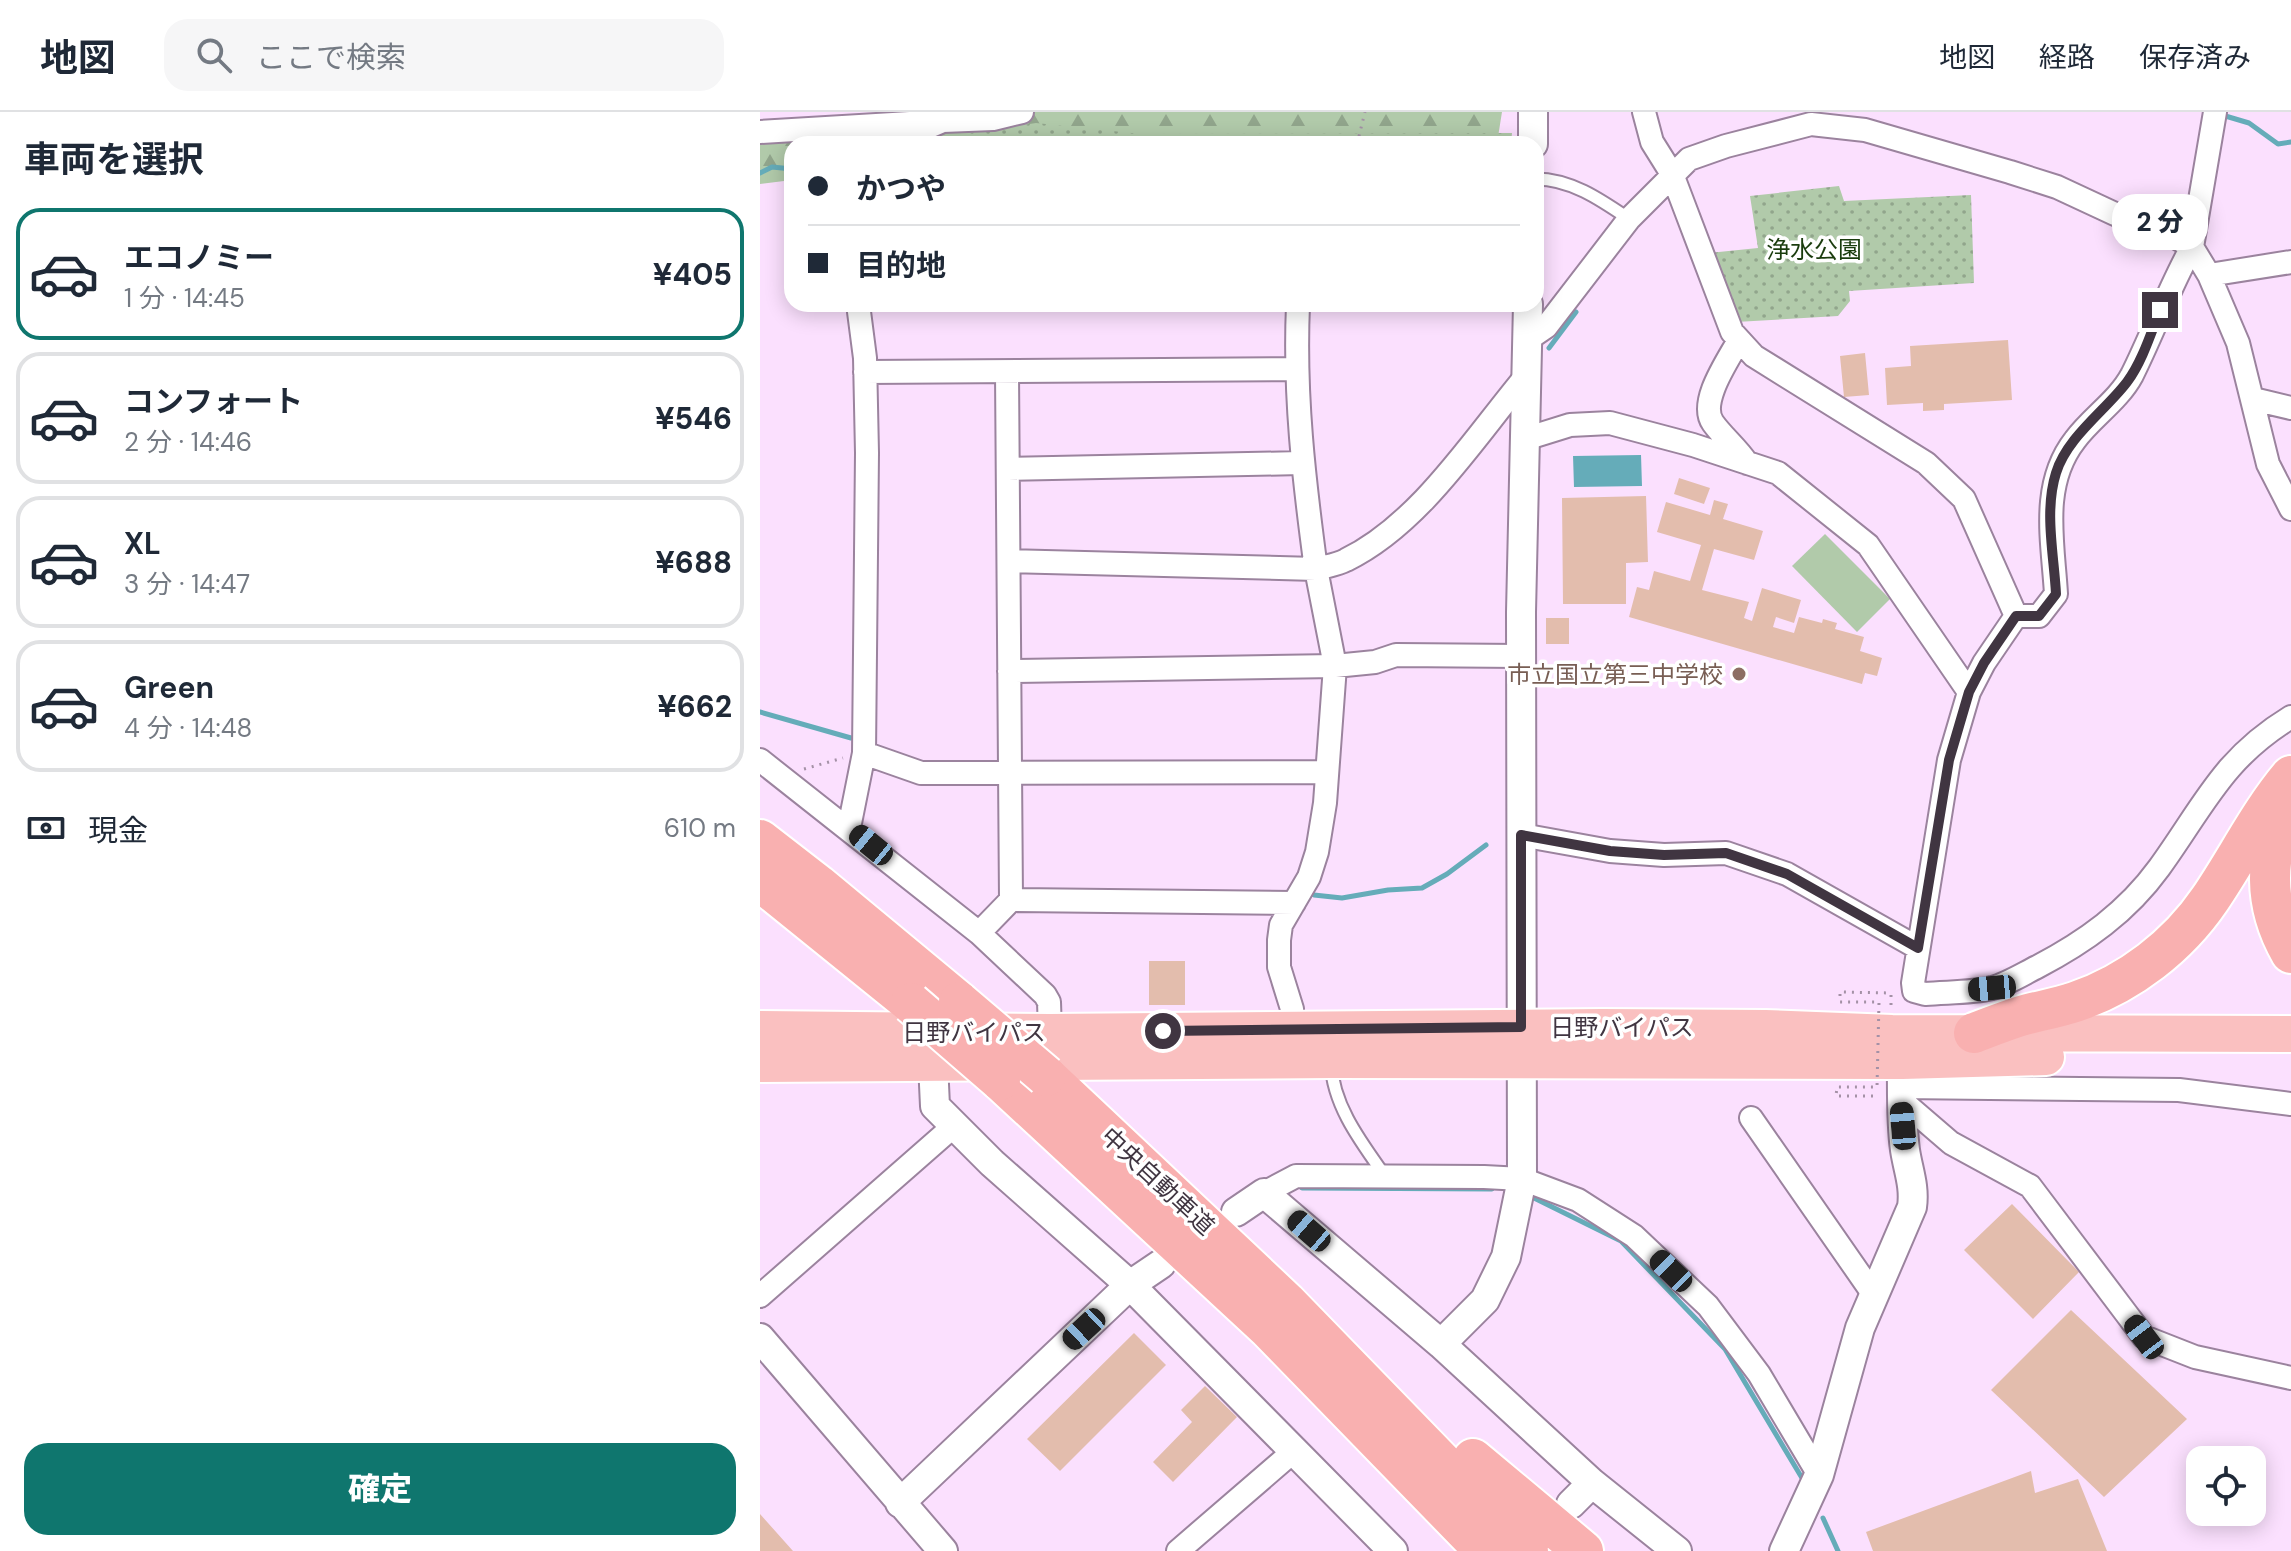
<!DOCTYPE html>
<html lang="ja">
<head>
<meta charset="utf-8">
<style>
	:root { --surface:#fff; --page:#f6f6f7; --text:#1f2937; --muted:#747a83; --line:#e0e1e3; --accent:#0f766e }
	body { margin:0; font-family:"DM Sans","Noto Sans JP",sans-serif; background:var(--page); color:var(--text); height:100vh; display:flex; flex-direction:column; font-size:30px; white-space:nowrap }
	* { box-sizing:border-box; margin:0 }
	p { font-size:26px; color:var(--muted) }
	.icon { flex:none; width:44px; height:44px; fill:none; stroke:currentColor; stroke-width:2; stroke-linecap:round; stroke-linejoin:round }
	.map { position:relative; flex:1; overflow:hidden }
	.side { display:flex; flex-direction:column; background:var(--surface); width:760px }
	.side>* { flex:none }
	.top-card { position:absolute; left:24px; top:24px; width:760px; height:176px; border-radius:24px; box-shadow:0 4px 20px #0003; display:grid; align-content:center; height:176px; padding:0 24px; background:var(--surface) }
	.buttons { position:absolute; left:1426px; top:1334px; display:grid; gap:16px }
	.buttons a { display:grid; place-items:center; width:80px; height:80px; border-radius:16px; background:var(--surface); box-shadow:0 4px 20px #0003; font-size:40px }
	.end { position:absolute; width:36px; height:36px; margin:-18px; border:10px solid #403541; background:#fff; box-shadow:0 0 0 4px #fff }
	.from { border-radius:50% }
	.bubble { position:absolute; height:56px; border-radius:24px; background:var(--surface); box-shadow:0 4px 20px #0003; font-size:26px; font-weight:800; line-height:56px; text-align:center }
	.car { position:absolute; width:24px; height:48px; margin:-24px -12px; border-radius:10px; box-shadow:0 0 6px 2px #0007; background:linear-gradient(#222 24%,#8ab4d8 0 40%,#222 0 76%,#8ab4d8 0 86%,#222 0) }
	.top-card b { display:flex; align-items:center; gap:28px; height:76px; font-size:30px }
	.top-card b+b { border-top:2px solid var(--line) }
	.top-card i { width:20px; height:20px; background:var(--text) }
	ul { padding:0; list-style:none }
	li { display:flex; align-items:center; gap:24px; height:132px; margin:0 16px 12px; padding:0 8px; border:4px solid var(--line); border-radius:24px }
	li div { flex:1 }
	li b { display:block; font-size:30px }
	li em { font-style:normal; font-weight:800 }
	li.current { border-color:var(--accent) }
	li>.icon { width:72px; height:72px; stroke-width:1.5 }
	h2 { padding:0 24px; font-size:36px; line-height:96px }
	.pay { display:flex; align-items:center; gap:20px; height:88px; padding:0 24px; font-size:30px }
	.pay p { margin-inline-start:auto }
	.action { display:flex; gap:16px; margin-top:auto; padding:16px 24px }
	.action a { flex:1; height:92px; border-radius:24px; background:var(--accent); color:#fff; font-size:32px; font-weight:800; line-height:92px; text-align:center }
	header { display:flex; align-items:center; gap:48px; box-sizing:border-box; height:112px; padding:0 40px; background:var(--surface); border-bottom:2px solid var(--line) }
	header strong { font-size:38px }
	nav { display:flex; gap:44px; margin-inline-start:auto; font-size:28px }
	.search { width:560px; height:72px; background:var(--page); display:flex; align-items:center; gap:20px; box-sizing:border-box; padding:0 28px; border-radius:24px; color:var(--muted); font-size:30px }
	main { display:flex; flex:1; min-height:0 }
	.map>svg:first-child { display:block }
</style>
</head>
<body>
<header>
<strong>地図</strong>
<div class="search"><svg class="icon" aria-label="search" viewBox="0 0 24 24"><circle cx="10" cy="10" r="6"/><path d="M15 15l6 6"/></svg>ここで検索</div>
<nav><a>地図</a><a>経路</a><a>保存済み</a></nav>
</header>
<main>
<section class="side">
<h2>車両を選択</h2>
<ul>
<li class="current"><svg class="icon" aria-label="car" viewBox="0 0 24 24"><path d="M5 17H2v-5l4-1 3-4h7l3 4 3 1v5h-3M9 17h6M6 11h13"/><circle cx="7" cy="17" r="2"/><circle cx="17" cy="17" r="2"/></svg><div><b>エコノミー</b><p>1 分 · 14:45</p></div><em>¥405</em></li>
<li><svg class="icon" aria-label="car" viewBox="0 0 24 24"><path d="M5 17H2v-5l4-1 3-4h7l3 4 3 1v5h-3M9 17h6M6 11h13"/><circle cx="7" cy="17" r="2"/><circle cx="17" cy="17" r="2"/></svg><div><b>コンフォート</b><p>2 分 · 14:46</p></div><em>¥546</em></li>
<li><svg class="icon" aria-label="car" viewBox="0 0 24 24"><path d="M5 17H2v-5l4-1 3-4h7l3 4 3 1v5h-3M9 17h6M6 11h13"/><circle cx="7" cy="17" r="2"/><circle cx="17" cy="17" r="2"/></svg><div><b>XL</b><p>3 分 · 14:47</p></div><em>¥688</em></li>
<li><svg class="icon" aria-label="car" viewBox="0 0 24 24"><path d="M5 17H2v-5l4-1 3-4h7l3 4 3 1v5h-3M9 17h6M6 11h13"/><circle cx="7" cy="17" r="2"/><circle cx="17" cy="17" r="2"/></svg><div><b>Green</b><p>4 分 · 14:48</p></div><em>¥662</em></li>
</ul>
<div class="pay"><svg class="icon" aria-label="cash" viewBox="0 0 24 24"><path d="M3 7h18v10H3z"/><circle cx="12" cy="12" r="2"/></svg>現金<p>610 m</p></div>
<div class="action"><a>確定</a></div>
</section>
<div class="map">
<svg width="1531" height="1439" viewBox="0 0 1531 1439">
	<defs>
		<pattern id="forest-firs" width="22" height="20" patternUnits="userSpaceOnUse" patternTransform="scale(2)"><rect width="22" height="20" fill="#b1caaa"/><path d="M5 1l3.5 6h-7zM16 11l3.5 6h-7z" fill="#91a58c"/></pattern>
		<pattern id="park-dots" width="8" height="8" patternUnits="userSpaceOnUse" patternTransform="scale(2)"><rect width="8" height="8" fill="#b1caaa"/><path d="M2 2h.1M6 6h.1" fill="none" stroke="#91a58c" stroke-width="1.8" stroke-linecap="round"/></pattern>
	</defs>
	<rect width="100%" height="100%" fill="#fbe0fe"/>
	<path fill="url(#forest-firs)" d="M262,0h480l-4,25 -7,7h-699v36l-32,4v-52z"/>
	<path fill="url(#park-dots)" d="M276,11l105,11 371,-1 -1,11h-578l25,-9z
		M1079,74l5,15 127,-6 3,88 -125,8 1,10 -12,15 -102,6 -27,-69 49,-5 -8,-52z"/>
	<path fill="#b1caaa" d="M1065,422l65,65 -33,33 -65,-66z"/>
	<path fill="#65acb9" d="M881,343l1,31 -68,1 -1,-31z"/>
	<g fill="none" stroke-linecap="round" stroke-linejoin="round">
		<path stroke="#65acb9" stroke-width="5" d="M1462,3l27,8 29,21 13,-2
			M742,32l4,-4
			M0,61l12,-6 20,2
			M789,236l27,-36
			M0,600l91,26
			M554,783l28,3 46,-8 34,-2 25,-14 39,-29
			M542,1076l190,1
			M772,1085l89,44 104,108 80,134
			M1063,1406l15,33"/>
	</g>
	<path fill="#e3bdad" d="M1248,228l4,60 -68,4v6l-21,1v-8l-36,2 -2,-37 26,-2 -1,-20z
		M1105,241l4,42 -25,2 -4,-41z
		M919,366l31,10 -6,16 -30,-10z
		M886,384l2,66 -22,1v41h-63l-1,-106z
		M954,388l14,4 -5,15 40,12 -9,29 -40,-11 -12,41 47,12 -5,16 8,3 10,-33 39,12 -7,23 -18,-6 -3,10 21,6 5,-16 23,6 1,-4 14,4 -2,6 29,8 -4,14 22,7 -5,18 -12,-3 -3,11 -233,-67 8,-30 12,3 5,-19 36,10 11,-36 -44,-13 9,-30 44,13z
		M786,506h23v26h-23z
		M389,849h36v44h-36z
		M1252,1092l67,68 -46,47 -69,-69z
		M1311,1198l116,109 -83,78 -113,-107z
		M374,1221l32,32 -106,106 -33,-32z
		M445,1274l32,31 -64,65 -20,-20 39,-40 -11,-12z
		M1271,1359l4,22 43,-14 29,72h-234l-7,-19z
		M0,1402l33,37h-33z"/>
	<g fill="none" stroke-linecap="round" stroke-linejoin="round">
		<g stroke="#9b839e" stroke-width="15">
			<path id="service" d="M776,67c35,0 65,21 93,40
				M571,951c2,43 30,79 54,113"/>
		</g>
		<g stroke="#9b839e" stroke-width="26">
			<path id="minor" d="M884,0l8,30 20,32 60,158 22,24 172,107 38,36 52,117 -32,47 -15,29
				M1455,0l-23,135 17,28 29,68 30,121 23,45
				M0,20l183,-11
				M129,32l54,-23 50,-2 29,-7
				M1449,163l82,-13
				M767,228l19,-13 83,-108 60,-60 37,-13 85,-22 54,6 145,42 47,15 58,27 47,15 30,18c-23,41 -39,86 -60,128 -14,26 -40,42 -57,65 -35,45 -22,102 -19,154l-17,22h-23
				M979,228c-10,19 -41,62 -26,83 10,14 24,25 34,40
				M105,260l430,-3
				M247,261l4,527
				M1493,287l38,9
				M765,327l45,-14 40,-2 83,22 85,28 90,72 101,147 -20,68 -36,223 1,8 11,3c21,-2 46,-1 67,-6 15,-4 31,-14 45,-21 48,-25 90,-55 122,-99 45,-62 63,-109 132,-151
				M248,357l293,-6
				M249,449l307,8c-12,-89 -22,-174 -18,-264
				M249,559l326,-5 40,-4 21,-7 125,1
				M104,641l57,20 405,-1
				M0,648l219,173 66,62 4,7 1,30
				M89,716l15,-75 3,-300 -2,-95 -7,-54
				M761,723l89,16 54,4 62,-2 61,21 131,74
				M219,821l32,-33 283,3
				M533,917l-1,-20 -13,-42v-27l2,-15 28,-48 8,-25 8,-49 10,-137 -19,-97c10,-3 21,-4 30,-9 74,-36 128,-122 180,-184
				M1142,975l277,3 112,14
				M1141,988l50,43 79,43 114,151 51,20 96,21
				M991,1006l123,177
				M504,1081l32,-17 188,1 38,2 56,21 56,36 74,70 51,68 60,101
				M0,1184l195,-171
				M418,1439l116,-100"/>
		</g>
		<g stroke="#9b839e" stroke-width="32">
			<path id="tertiary" d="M773,32v-32
				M173,951l2,43 57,57 138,122 263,266
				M476,1100l28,-19 177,151 151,139 85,68
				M0,1226l183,213
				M681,1232l44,-44 21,-43 16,-78 -1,-567 7,-308
				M140,1391l230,-218 31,-21
				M811,1392l21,-21
				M1024,1439l35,-76 41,-147 52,-121c3,-21 -4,-37 -7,-57 -4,-30 -3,-60 -3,-89"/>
		</g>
		<g stroke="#fff" stroke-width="40">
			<path id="trunk" d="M0,917l290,3 552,-5 163,1 127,5 399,1
				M0,952l571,-4 571,1 144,-4"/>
		</g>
		<g stroke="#fff" stroke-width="44">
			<path id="motorway" d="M1531,694c-29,48 -27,100 0,147
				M0,728l58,45 141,117
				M0,769l151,122
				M1214,921c16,-6 31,-12 47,-17 18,-5 36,-8 54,-14 54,-18 103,-56 135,-103 28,-41 49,-85 81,-123
				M286,964l240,226 242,249
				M240,968l268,248 217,223
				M713,1347l110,92"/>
		</g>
		<path stroke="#a491a6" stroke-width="3" stroke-dasharray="2 6" stroke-linecap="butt" d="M597,32l8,-32
			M44,657l39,-11
			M1131,893v-12h4"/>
		<use href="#service" stroke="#fff" stroke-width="11"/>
		<use href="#minor" stroke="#fff" stroke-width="22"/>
		<use href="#tertiary" stroke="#fff" stroke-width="28"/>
		<use href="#trunk" stroke="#fac0c0" stroke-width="36"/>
		<use href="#motorway" stroke="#f9b0b0" stroke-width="40"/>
		<g stroke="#fff" stroke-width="44" stroke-linecap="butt">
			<path id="motorway-bridge" d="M199,890l87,74
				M151,891l89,77"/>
		</g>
		<path stroke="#a491a6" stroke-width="3" stroke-dasharray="2 6" stroke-linecap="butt" d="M1113,984h-37l1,-9h40l2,-85h-39v-10l51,1"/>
		<use href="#motorway-bridge" stroke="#f9b0b0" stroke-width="40"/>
	</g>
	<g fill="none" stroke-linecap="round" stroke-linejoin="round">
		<path stroke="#403541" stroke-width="10" d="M403,919l358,-4v-192l89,16 54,4 62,-2 61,21 131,74 31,-188 20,-68 15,-29 32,-47h23l17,-22c-2,-39 -12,-83 0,-121 11,-36 49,-62 71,-91 15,-20 24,-49 33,-72"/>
	</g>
	<circle fill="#8d6e63" stroke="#fff" stroke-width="3" cx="979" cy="562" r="8"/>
	<g text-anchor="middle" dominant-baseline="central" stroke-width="7" stroke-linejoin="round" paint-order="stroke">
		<g font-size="24" fill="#1a3c0d" stroke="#fff">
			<text x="1054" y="137">浄水公園</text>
		</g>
		<g font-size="24" fill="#785e54" stroke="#fff" text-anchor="end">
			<text x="963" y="562">市立国立第三中学校</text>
		</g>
		<g font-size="24" fill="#403541" stroke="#fff">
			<text x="862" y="915">日野バイパス</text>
			<text x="214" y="920">日野バイパス</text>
			<text transform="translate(398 1069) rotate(43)">中央自動車道</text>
		</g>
	</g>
</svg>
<div class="buttons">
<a><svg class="icon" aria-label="locate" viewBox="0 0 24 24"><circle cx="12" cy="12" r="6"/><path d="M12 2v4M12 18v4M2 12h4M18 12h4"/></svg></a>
</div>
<i class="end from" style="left:403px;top:919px"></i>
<i class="end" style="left:1400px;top:198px"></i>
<div class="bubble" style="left:1352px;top:82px;width:96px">2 分</div>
<i class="car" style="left:111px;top:733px;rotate:309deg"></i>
<i class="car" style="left:1232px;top:876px;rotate:265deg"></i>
<i class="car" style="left:1143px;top:1014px;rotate:355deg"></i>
<i class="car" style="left:549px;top:1119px;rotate:311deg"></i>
<i class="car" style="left:911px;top:1159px;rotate:314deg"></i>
<i class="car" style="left:324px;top:1217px;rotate:227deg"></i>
<i class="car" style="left:1384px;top:1225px;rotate:323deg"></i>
<div class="top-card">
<b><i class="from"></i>かつや</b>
<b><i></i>目的地</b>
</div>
</div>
</main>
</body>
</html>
